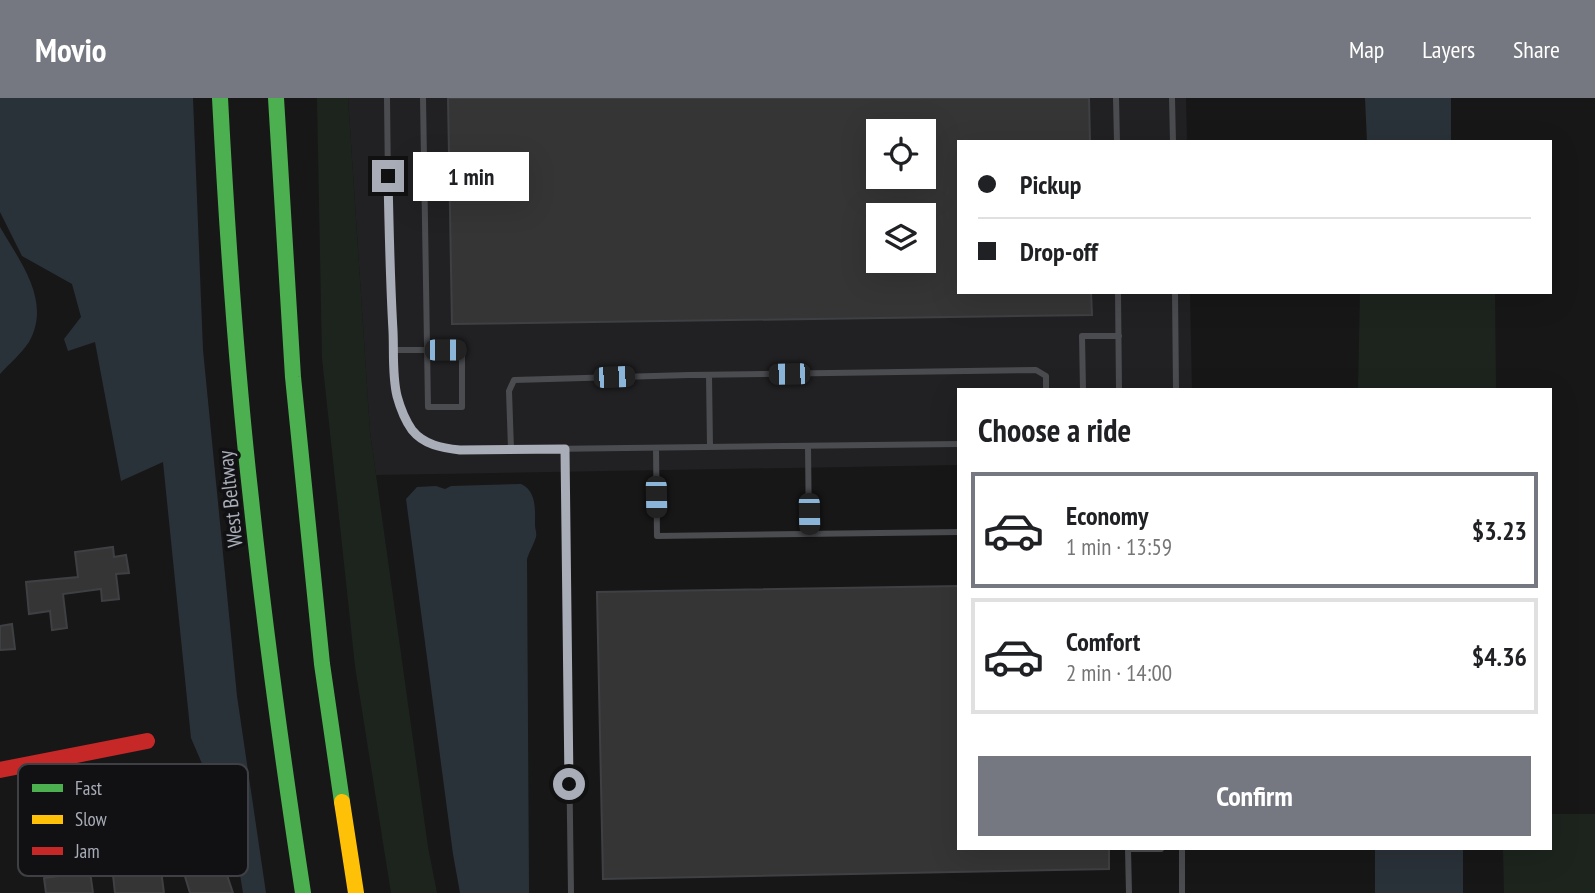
<!DOCTYPE html>
<html lang="en">
<head>
<meta charset="utf-8">
<style>
	:root { --surface:#fff; --page:#f6f6f6; --text:#202124; --muted:#757577; --line:#e0e0e0; --accent:#757880 }
	body { margin:0; font-family:"PT Sans Narrow",sans-serif; background:var(--page); color:var(--text); height:100vh; display:flex; flex-direction:column; font-size:26px; white-space:nowrap }
	* { box-sizing:border-box; margin:0 }
	p { font-size:23px; color:var(--muted) }
	.icon { flex:none; width:38px; height:38px; fill:none; stroke:currentColor; stroke-width:2; stroke-linecap:round; stroke-linejoin:round }
	.map { position:relative; flex:1; overflow:hidden }
	.sheet { position:absolute; left:957px; top:290px; width:595px; height:462px; display:flex; flex-direction:column; background:var(--surface); border-radius:0px; box-shadow:0 7px 28px #0002 }
	.sheet>* { flex:none }
	.top-card { position:absolute; left:957px; top:42px; width:595px; height:154px; border-radius:0px; box-shadow:0 7px 28px #0002; display:grid; align-content:center; height:154px; padding:0 21px; background:var(--surface) }
	.controls { position:absolute; left:866px; top:21px; display:grid; gap:14px }
	.controls a { display:grid; place-items:center; width:70px; height:70px; border-radius:0px; background:var(--surface); box-shadow:0 7px 28px #0002; font-size:35px }
	.end { position:absolute; width:32px; height:32px; margin:-16px; border:9px solid #a8adb8; background:#111; box-shadow:0 0 0 4px #111 }
	.from { border-radius:50% }
	.bubble { position:absolute; height:49px; border-radius:0px; background:var(--surface); box-shadow:0 7px 28px #0002; font-size:23px; font-weight:600; line-height:49px; text-align:center }
	.car { position:absolute; width:21px; height:42px; margin:-21px -10px; border-radius:9px; box-shadow:0 0 5px 2px #0007; background:linear-gradient(#222 24%,#8ab4d8 0 40%,#222 0 76%,#8ab4d8 0 86%,#222 0) }
	.top-card b { display:flex; align-items:center; gap:24px; height:66px; font-size:26px }
	.top-card b+b { border-top:2px solid var(--line) }
	.top-card i { width:18px; height:18px; background:var(--text) }
	ul { padding:0; list-style:none }
	li { display:flex; align-items:center; gap:21px; height:116px; margin:0 14px 10px; padding:0 7px; border:4px solid var(--line); border-radius:0px }
	li div { flex:1 }
	li b { display:block; font-size:26px }
	li em { font-style:normal; font-weight:600 }
	li.active { border-color:var(--accent) }
	li>.icon { width:63px; height:63px; stroke-width:1.5 }
	h2 { padding:0 21px; font-size:32px; line-height:84px }
	.action { display:flex; gap:14px; margin-top:auto; padding:14px 21px }
	.action a { flex:1; height:80px; border-radius:0px; background:var(--accent); color:#fff; font-size:28px; font-weight:600; line-height:80px; text-align:center }
	header { display:flex; align-items:center; gap:42px; box-sizing:border-box; height:98px; padding:0 35px; background:var(--accent); color:#fff }
	header strong { font-size:33px }
	nav { display:flex; gap:38px; margin-inline-start:auto; font-size:24px }
	.map>svg:first-child { display:block }
</style>
</head>
<body>
<header>
<strong>Movio</strong>
<nav><a>Map</a><a>Layers</a><a>Share</a></nav>
</header>
<div class="map">
<svg width="1595" height="795" viewBox="0 0 1595 795">
	<rect width="100%" height="100%" fill="#171717"/>
	<path fill="#212123" fill-rule="evenodd" d="M348,0h838l1,44h-228v150h231l2,98h-233v75l-583,10 -6,-43zM878,33h46v46h-46zM878,117h46v46h-46z"/>
	<path fill="#1d241e" d="M317,0h31l22,334 58,415 9,46h-46l-36,-227 -33,-308z
		M1360,194h135l1,98h-138z
		M1551,716h44v79h-91l-1,-44h47z"/>
	<path fill="#2a3239" d="M0,0h193l10,252 34,346 29,197h-23l-9,-55 -43,-100 -28,-276 -42,19 -26,-139 -27,9 -4,-12 17,-22 -9,-33 -50,-28 -22,-44z
		M1365,0h86v44h-84z
		M0,129c20,35 52,74 29,115 -7,11 -20,22 -29,32z
		M521,386c16,7 14,27 14,41 0,4 2,8 1,12 -2,7 -7,15 -9,22l2,334h-69l-7,-39 -47,-355 11,-12 19,-1 9,3 6,-3z
		M1375,751h88v44h-88z"/>
	<path fill="#353536" stroke="#3f4043" stroke-width="2" fill-rule="evenodd" d="M448,0h641l1,44h-131v150h132l1,23 -640,9zM878,33h46v46h-46zM878,117h46v46h-46z
		M113,449l1,10 12,-2 3,18 -13,1 3,25 -17,2 -1,-12 -38,5 4,34 -15,2 -2,-19 -21,3 -3,-32 52,-5 -3,-25z
		M959,488v263h150v20l-506,10 -6,-287z
		M12,526l3,25 -15,1v-24z
		M156,735l8,60h-49l-3,-27 29,-4 -4,-26z
		M87,752l6,43h-47l-2,-15 31,-4 -3,-22z
		M221,759l12,36h-43l-7,-23z"/>
	<g fill="none" stroke-linecap="round" stroke-linejoin="round">
		<path stroke="#4b4c50" stroke-width="6" d="M387,0c1,73 1,146 5,219 1,25 -1,54 6,79 2,12 7,25 15,34 11,15 29,18 47,20l499,-6
			M1116,0l1,44
			M1172,0l1,44
			M1118,194l1,98
			M1175,194l1,98
			M394,252h68v57h-34l-5,-309
			M709,277l1,72
			M1083,292l-1,-54h37
			M808,348l1,88
			M656,350l1,88 302,-4
			M511,351l-2,-58 5,-11 175,-5 347,-5 10,6v14
			M565,351l6,444
			M1128,751l1,44
			M1128,751h33
			M1182,751v44"/>
		<path stroke="#4caf50" stroke-width="16" d="M220,0c7,134 16,268 31,401 14,132 32,263 52,394
			M276,0l17,279 29,287 20,138"/>
		<path stroke="#ffc107" stroke-width="16" d="M342,704l14,91"/>
		<path stroke="#c62828" stroke-width="16" d="M0,672l147,-29"/>
	</g>
	<g fill="none" stroke-linecap="round" stroke-linejoin="round">
		<path stroke="#a8adb8" stroke-width="9" d="M388,78c1,52 2,103 5,155 1,21 -1,44 4,65 3,11 8,24 15,34 12,15 30,18 48,20l105,-1 4,335"/>
	</g>
	<g text-anchor="middle" dominant-baseline="central" stroke-width="7" stroke-linejoin="round" paint-order="stroke">
		<g font-size="21" fill="#a8adb8" stroke="#111113">
			<text transform="translate(230 401) rotate(-96)">West Beltway</text>
		</g>
	</g>
	<rect x="18" y="666" width="230" height="112" rx="10" fill="#111113" stroke="#3e4045" stroke-width="2"/>
	<rect x="32" y="686" width="31" height="8" fill="#4caf50"/>
	<rect x="32" y="717" width="31" height="9" fill="#ffc107"/>
	<rect x="32" y="749" width="31" height="8" fill="#c62828"/>
	<g font-size="19" fill="#a8adb8">
		<text x="75" y="697">Fast</text>
		<text x="75" y="728">Slow</text>
		<text x="75" y="760">Jam</text>
	</g>
</svg>
<div class="controls">
<a><svg class="icon" aria-label="locate" viewBox="0 0 24 24"><circle cx="12" cy="12" r="6"/><path d="M12 2v4M12 18v4M2 12h4M18 12h4"/></svg></a>
<a><svg class="icon" aria-label="layers" viewBox="0 0 24 24"><path d="M12 4l9 5-9 5-9-5zM3 14l9 5 9-5"/></svg></a>
</div>
<i class="end from" style="left:569px;top:686px"></i>
<i class="end" style="left:388px;top:78px"></i>
<div class="bubble" style="left:413px;top:54px;width:116px">1 min</div>
<i class="car" style="left:445px;top:252px;rotate:90deg"></i>
<i class="car" style="left:789px;top:276px;rotate:269deg"></i>
<i class="car" style="left:614px;top:279px;rotate:88deg"></i>
<i class="car" style="left:656px;top:399px;rotate:179deg"></i>
<i class="car" style="left:809px;top:416px;rotate:179deg"></i>
<div class="top-card">
<b><i class="from"></i>Pickup</b>
<b><i></i>Drop-off</b>
</div>
<section class="sheet">
<h2>Choose a ride</h2>
<ul>
<li class="active"><svg class="icon" aria-label="car" viewBox="0 0 24 24"><path d="M5 17H2v-5l4-1 3-4h7l3 4 3 1v5h-3M9 17h6M6 11h13"/><circle cx="7" cy="17" r="2"/><circle cx="17" cy="17" r="2"/></svg><div><b>Economy</b><p>1 min · 13:59</p></div><em>$3.23</em></li>
<li><svg class="icon" aria-label="car" viewBox="0 0 24 24"><path d="M5 17H2v-5l4-1 3-4h7l3 4 3 1v5h-3M9 17h6M6 11h13"/><circle cx="7" cy="17" r="2"/><circle cx="17" cy="17" r="2"/></svg><div><b>Comfort</b><p>2 min · 14:00</p></div><em>$4.36</em></li>
</ul>
<div class="action"><a>Confirm</a></div>
</section>
</div>
</body>
</html>
